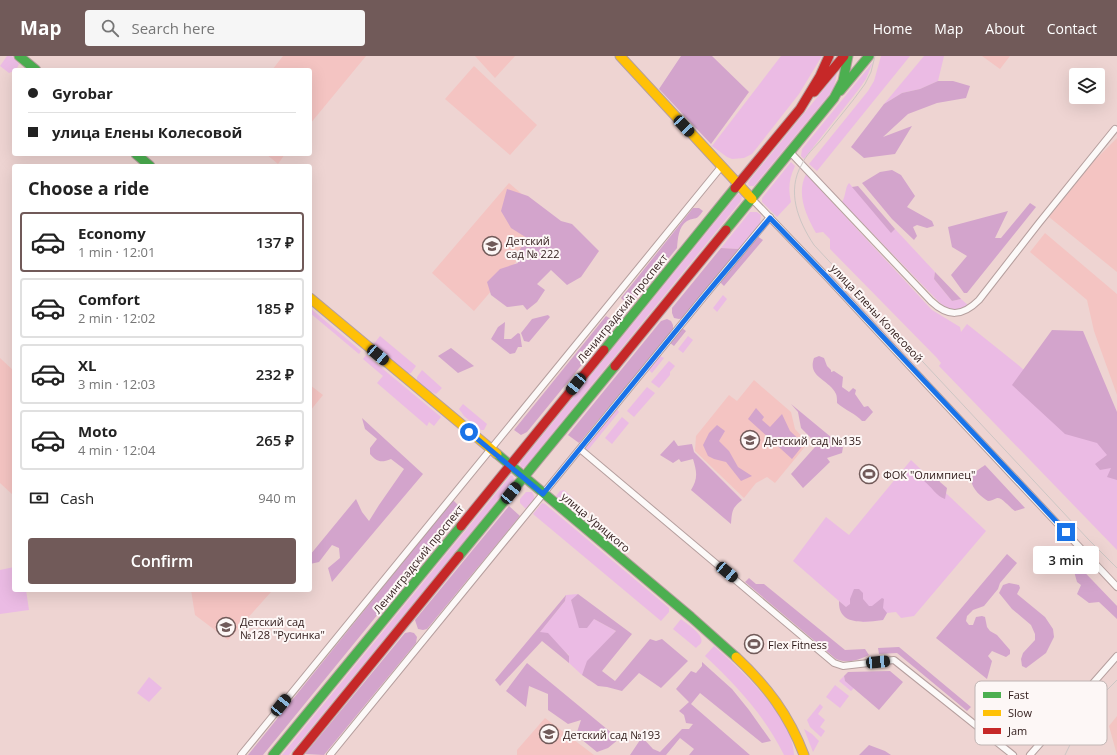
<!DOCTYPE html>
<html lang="en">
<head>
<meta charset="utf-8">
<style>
	:root { --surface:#fff; --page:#f6f6f6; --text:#222; --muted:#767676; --line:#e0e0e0; --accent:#715a59 }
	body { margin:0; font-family:"Open Sans",sans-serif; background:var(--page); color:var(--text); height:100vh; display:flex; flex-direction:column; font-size:15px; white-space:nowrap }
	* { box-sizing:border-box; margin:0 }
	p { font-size:13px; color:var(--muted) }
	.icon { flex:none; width:22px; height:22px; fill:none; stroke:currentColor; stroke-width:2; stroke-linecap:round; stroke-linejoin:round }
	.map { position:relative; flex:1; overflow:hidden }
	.panel { position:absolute; left:12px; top:108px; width:300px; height:428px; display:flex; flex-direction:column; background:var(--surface); border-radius:4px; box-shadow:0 4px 16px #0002 }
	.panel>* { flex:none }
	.hud { position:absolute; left:12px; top:12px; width:300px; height:88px; border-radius:4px; box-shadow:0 4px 16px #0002; display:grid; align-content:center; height:88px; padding:0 16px; background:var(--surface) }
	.controls { position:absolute; left:1069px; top:12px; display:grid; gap:8px }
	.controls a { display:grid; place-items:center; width:36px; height:36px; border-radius:4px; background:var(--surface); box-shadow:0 4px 16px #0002; font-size:20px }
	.end { position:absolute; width:18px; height:18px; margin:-9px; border:5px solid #1a73e8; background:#fff; box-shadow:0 0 0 2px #fff }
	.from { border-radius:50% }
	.bubble { position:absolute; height:28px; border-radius:4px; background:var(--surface); box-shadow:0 4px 16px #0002; font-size:13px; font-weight:600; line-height:28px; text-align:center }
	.car { position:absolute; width:12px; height:24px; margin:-12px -6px; border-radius:5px; box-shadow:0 0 3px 1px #0007; background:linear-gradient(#222 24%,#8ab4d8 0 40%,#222 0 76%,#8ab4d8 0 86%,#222 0) }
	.hud b { display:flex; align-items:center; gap:14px; height:38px; font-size:15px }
	.hud b+b { border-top:1px solid var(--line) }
	.hud i { width:10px; height:10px; background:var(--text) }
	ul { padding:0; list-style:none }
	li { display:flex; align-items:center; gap:12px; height:60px; margin:0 8px 6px; padding:0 8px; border:2px solid var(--line); border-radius:4px }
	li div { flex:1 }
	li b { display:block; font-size:15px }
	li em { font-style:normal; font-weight:600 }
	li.current { border-color:var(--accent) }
	li>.icon { width:36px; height:36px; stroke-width:1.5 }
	h2 { padding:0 16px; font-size:18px; line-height:48px }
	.pay { display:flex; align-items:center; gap:10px; height:44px; padding:0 16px; font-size:15px }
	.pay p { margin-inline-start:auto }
	.action { display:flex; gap:8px; margin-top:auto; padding:8px 16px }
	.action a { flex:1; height:46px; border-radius:4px; background:var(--accent); color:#fff; font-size:16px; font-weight:600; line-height:46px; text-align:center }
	header { display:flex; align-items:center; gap:24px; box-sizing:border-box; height:56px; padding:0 20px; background:var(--accent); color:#fff }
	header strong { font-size:19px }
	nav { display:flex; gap:22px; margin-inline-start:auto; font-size:14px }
	.search { width:280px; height:36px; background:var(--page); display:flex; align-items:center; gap:10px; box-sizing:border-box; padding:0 14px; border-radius:4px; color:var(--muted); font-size:15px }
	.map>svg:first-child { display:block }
</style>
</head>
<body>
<header>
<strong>Map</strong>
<div class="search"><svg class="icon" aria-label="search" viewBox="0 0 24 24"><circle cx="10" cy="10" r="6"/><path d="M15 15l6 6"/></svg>Search here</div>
<nav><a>Home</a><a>Map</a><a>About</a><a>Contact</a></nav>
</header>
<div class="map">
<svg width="1117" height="699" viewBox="0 0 1117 699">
	<rect width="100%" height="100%" fill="#eed4d2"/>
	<path fill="#f4c4c2" d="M283,0h83l-56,68v-54h-38z
		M475,0h40l-20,22z
		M982,0h28l-10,13z
		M474,10l63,59 -27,30 -65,-56z
		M1117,82v134l-68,-55 46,-57z
		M266,98h19l-7,10z
		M509,127l43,37 -78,91 -42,-38z
		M1045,177l72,61v101l-23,-64 -7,-31 -57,-48z
		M0,302l14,13v125l-14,-13z
		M754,324l37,32 4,17 13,14 -33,40 -8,-6 -11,6 -12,15 -49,-47 1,-15 33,-41 8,6z
		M310,329l13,10 -13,16z
		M191,534h78l2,2 -43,48 -33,-25z
		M1117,660v39l-8,-29z
		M545,662l49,37h-77v-5z"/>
	<path fill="#ebbbe4" d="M7,0h5l7,8 -3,6 -7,3 -9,-7z
		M781,0h41l-23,38 -47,60 -8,4 -12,1 -5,-2 -15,-11z
		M881,0h29l-93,115 -8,-7 59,-73 6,-10z
		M924,0h20l-6,25 -18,8 -18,4 -18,11z
		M873,6l-7,17 -7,10 -55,70 -3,-3 1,-7z
		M837,17l-3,14 -5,8 -75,91h-5l-1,-3 1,-2z
		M791,106l4,4c-6,13 -7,22 -4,36l-14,15 -15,-15v-4z
		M806,118l126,136 28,17 1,5 6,-8 50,40 98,84 2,23v79l-178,-184 2,-3 -4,-5 -107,-109v-10l-7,-7 -7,1c-10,-18 -20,-39 -10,-59z
		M849,127l42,49 4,-3 40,43 -1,7 18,22 9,-2 8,7c-10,8 -22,3 -30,-4l-97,-100c4,-6 3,-15 7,-19z
		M739,138l3,2 -1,5 -216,266 -4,1 -1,-5 217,-268z
		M750,156h7l4,3 -1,8 -21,26 -18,-1z
		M723,239l4,4 -10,13 -4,-4z
		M310,252l51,43 -2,3 -49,-41z
		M380,280l36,30 -5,7 -4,1 -34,-29z
		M688,280l5,4 -10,13 -5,-4z
		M366,299l75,62 -7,9 -5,-4 -2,4 -50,-43 6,-7 -20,-17z
		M660,300l4,2 -12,15 -3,-3z
		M669,305l6,5 -5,6v3l-11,13 -8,-6z
		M422,314l20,18 -6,6 -9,-4 -10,-8v-5z
		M647,331l8,6 -21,24 -7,-6z
		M463,348l24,20 -3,6h-3l-17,-14 -5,-7z
		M617,353l2,3 -31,38 -3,-2z
		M622,361l7,6 -17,21 -7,-6z
		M911,404l75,71 -72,85 -13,2 -5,-6 -9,1 -4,7 -20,2 -70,-61 33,-44 23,18z
		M511,419l2,1 1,4 -225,275h-7z
		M564,434l10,9 -5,8 -13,-11 4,-5z
		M526,436h6l2,4v3l-8,10 -6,-6v-4z
		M542,447l3,1 124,104v4l-8,9 -128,-107z
		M14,511v23h12l3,20 -29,4v-44z
		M578,538l-7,7 23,18 22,12 -28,30 -6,14 -13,-12v-8l-29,-23 25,-31 1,-6z
		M681,563c6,5 24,16 20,24 -1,2 -4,3 -5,5l-23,-19z
		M714,590c26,23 80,72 80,109h-10c-19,-39 -47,-69 -79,-99z
		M844,620l1,5 9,7 -3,3 -12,-10z
		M149,621l13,11 -13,14 -12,-9z
		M835,629l14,11 -9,12 -14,-11z
		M820,648l3,3 -5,7 7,6 -5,7 5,4 -4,6 -11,-10 -3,-7z
		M804,673l8,5 7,7 -6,11z"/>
	<path fill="#d3a4cc" d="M681,0h31l37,36 -38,52 -52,-55z
		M938,25h15l17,5 -4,12 -29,5 -29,11 -25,23 29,-11 -17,28 -31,4 -13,-11 33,-43 18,-11 18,-4z
		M892,114l9,5 14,21 -8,11 25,14 2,5 -7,2 -10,-3 -4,2 4,9 -3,4 -22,-21 -30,-36 18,-11z
		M858,130l37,43 -4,4 -39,-46z
		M507,133l21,7 33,25 11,3 27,27 -18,26 -14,8 -16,-15 -14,14 8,6 -8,12 -10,8 -4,-5 -16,2 -16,-12 -4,-13 13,-13 18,-6 1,-12 8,-13 -16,-10 -10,-17z
		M1030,147l6,4 -69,86h-3l-13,-18 16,-19 -15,-9 -4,-20 60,-16 -13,27h6z
		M693,152h6l4,3c-8,11 -6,5 -16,10 -9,6 -9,18 -10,27l-150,184 -6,3 -7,-5 92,-114 5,3 14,-17 -4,-4z
		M757,180l6,4 -39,46 -5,-5z
		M721,192l18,1 -56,69 -4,1 -5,-1 -2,-5v-5z
		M935,216l26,27 -9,2 -18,-22z
		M548,259l2,2 -21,25 -5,-1 -3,-8 11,-14z
		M667,263l4,2 2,4v5l-94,113 -11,-8 93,-114z
		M505,266l-1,17h7l7,-6 2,1 2,13h-4l-3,6 -5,1 -19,-15 7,-12z
		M682,272l4,3 -12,15 -4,-3z
		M1052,274l31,1 34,81v68l-10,-3 4,-9 -11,2 -5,-6 12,-9 -10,-12 -32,-9 -53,-49z
		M451,292l23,18 -16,7 -20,-17z
		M819,300l5,2 3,8 4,4v2l3,-1 9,6 -1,10 7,5 4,-4 3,2 -1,4 9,13 4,-1 5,6 -8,9h-3c-6,-7 -17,-11 -25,-18 0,-3 0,-7 -1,-9 -7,-15 -29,-16 -22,-36z
		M791,348l52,43 -1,6 -15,5 3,4 -27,26 -12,-14 24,-27 -4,-9 -10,-10 -3,-16z
		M756,352l8,9 -2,3 8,7 12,-13 8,17 14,13 -12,15 -44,-40z
		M362,362l61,56 -91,108 -4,-14 12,-10 -1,-10 -7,-3 -13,17 -9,2v-9l46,-56 6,13 7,9 10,-16 25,-36 -13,-10c-10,4 -14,3 -21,-5v-6l7,-9 -12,-10z
		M717,369l8,6 -6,10 10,10 9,16 14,9 -11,5 -15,-19 -12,-3 -6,-3 -5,-11 6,-12z
		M674,384l4,6 14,-2 2,8 48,48c-10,8 -10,11 -11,24l-40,-34c7,-11 6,-18 2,-31l-12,3 -2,-3 -6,4 -13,-8z
		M985,409l40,43 -10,3c-5,-3 -13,-14 -18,-13 -3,1 -6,3 -9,3 -7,-4 -21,-16 -15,-25 2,-5 8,-8 12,-11z
		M933,416h4l1,6 2,4 7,6 -2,11c-8,-2 -14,-13 -21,-18l2,-5z
		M453,444l10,10 -200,245h-15z
		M509,450l11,10 -93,113 -4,1 -5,-1 -3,-9z
		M1007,498l10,9 -17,20 -2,6 -14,17 -11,4 -6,6 -1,5 3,4h4l3,-8 6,-1 3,1 2,10 3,4 7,4 13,15v4l-4,3 -14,-6 -4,5 4,5 -5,18 -51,-41z
		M1070,501l47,49v13l-18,-17 -10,1 -12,-9 4,-9 -4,-3z
		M749,522l7,6h8l81,66 20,-1 4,6c-11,5 -21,9 -33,4l-91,-77z
		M1009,527l10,2 1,3 -3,6 28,23 8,12 1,8 -8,16 -20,15 -4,-2 -1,-7 2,-6 12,-13v-6l-4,-9 -19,-16 -13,-16 4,-8z
		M854,533h5l4,4v6l6,7h3l10,-8 2,1 -1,9 4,5 -4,7c-17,2 -45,7 -44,-19l7,6 4,-3v-5z
		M578,538l54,40 -30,37 13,10 35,-42 6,2 6,-2 26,22 -27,27 -22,-15 -17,18 -15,-4 -9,-1 -16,-11 5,-14 29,-30 -22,-12 -7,9h-8l-8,-28z
		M566,539l-1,6 -25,31 8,1 21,23v7l-27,-22 -42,45 -5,-6z
		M410,576l4,1 3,4 -1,6 -92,112 -19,-1 100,-121z
		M899,591l72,60 -4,4 -70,-58 -18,1 -1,-6z
		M702,606l30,27 17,21 22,31 -9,2 -62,-50 -9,11 59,51h-61l5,-6 -14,-11 -14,17h-57h21l12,-18 11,12 7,3 22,-23h7l4,-5 -7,-1 -2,-8 -5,-4 10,-9 -13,-13 15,-18 5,2 6,-7z
		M527,607l92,76 -11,9 -11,4 -21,-17 5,-15 -13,4 -20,-14v-16l-19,-8 -3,21 -20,-16z
		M890,615l13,11 -24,28 -34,-29 -1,-5 4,-4z
		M869,689l16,6 6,4h-32z"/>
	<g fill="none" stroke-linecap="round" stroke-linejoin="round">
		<g stroke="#b59f9e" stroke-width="8">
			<path id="street" d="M790,96l141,149c17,16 31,16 48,-1l60,-77 76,-94
				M752,143l73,76 107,115 185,197
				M580,393l254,214 9,3 51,-6 119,95
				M241,699l480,-588
				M330,699l372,-456 68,-82
				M1030,699l87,-99"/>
		</g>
		<g stroke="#b59f9e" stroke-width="11">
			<path id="fast" d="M19,0l17,14
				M840,35l29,-35
				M136,98l14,12
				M726,174l108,-132 9,-17 5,-25
				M604,294l131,-162
				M497,398l194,163 45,40
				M459,500l156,-190
				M273,699l188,-229"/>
		</g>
		<g stroke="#b59f9e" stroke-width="11">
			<path id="slow" d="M620,0l132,143
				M310,242l187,156
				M736,601c31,29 53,58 68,98"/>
		</g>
		<g stroke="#b59f9e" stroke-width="11">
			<path id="jam" d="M814,36l30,-36
				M735,132l65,-79 20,-33 9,-20
				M615,310l111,-136
				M461,470l143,-176
				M297,699l162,-199"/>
		</g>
		<use href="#street" stroke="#fcf9f8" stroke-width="6"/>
		<use href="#fast" stroke="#4caf50" stroke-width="9"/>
		<use href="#slow" stroke="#ffc107" stroke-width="9"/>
		<use href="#jam" stroke="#c62828" stroke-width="9"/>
		<path stroke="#cdc6c4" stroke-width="1" d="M875,0l-4,16 -6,12c-14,20 -30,38 -44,56 -7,8 -15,15 -19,24 -16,27 -4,57 12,81l274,294 29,29
			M1065,699l17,-35 12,-17 23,-23"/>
	</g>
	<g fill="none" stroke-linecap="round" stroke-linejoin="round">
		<path stroke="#1a73e8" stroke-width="5" d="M469,376l74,62 159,-195 68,-81 55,57 241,257"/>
	</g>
	<defs>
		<g id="school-ring" transform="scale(1)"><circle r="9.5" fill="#fdf7f6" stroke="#715a59" stroke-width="1.5"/><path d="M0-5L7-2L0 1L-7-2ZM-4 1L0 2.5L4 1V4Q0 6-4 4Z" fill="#715a59"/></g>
		<g id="stadium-ring" transform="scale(1)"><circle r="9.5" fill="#fdf7f6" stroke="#715a59" stroke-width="1.5"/><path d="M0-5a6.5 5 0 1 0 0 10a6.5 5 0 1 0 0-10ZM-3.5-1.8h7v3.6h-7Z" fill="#715a59"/></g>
	</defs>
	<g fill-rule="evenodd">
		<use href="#school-ring" x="492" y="190"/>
		<use href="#school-ring" x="750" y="384"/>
		<use href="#stadium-ring" x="869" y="418"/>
		<use href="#school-ring" x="226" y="571"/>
		<use href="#stadium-ring" x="754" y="588"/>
		<use href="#school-ring" x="549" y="678"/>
	</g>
	<g text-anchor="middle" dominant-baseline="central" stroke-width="4" stroke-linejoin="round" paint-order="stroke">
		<g font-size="11" fill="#2e1918" stroke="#fdf7f6" text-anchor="start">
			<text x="506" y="184">Детский<tspan x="506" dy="13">сад № 222</tspan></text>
			<text x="764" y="384">Детский сад №135</text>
			<text x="883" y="418">ФОК "Олимпиец"</text>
			<text x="240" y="565">Детский сад<tspan x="240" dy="13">№128 "Русинка"</tspan></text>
			<text x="768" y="588">Flex Fitness</text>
			<text x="563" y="678">Детский сад №193</text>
		</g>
		<g font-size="11" fill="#2e1918" stroke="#fdf7f6">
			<text transform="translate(622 252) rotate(-51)">Ленинградский проспект</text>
			<text transform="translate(877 257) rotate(47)">улица Елены Колесовой</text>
			<text transform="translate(596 466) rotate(40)">улица Урицкого</text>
			<text transform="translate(418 503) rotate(-51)">Ленинградский проспект</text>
		</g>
	</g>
	<rect x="975" y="625" width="132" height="64" rx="6" fill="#fdf7f6" stroke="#bfb4b3" stroke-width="1"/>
	<rect x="983" y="636" width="18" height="6" fill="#4caf50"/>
	<rect x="983" y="654" width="18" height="6" fill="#ffc107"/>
	<rect x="983" y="672" width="18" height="6" fill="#c62828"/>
	<g font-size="11" fill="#2e1918">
		<text x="1008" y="643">Fast</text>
		<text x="1008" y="661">Slow</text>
		<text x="1008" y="679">Jam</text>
	</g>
</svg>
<div class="controls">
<a><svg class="icon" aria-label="layers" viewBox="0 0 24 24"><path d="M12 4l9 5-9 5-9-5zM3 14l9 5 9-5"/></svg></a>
</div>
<i class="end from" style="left:469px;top:376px"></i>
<i class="end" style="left:1066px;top:476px"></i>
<div class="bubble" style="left:1033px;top:490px;width:66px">3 min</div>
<i class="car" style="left:684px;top:70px;rotate:137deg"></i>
<i class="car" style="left:378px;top:299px;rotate:130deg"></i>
<i class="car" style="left:576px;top:328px;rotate:219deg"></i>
<i class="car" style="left:511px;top:437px;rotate:39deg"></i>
<i class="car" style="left:727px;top:516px;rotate:130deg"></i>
<i class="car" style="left:878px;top:606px;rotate:85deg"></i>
<i class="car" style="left:281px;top:649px;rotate:39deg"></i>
<div class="hud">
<b><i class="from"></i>Gyrobar</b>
<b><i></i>улица Елены Колесовой</b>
</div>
<section class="panel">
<h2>Choose a ride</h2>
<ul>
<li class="current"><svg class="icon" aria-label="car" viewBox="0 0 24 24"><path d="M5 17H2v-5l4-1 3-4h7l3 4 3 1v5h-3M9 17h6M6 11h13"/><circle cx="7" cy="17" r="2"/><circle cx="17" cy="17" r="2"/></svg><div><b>Economy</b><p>1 min · 12:01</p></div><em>137 ₽</em></li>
<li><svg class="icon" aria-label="car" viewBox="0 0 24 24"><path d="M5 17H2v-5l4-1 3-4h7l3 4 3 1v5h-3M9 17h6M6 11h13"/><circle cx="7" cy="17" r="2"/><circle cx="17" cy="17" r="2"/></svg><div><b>Comfort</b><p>2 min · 12:02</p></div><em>185 ₽</em></li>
<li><svg class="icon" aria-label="car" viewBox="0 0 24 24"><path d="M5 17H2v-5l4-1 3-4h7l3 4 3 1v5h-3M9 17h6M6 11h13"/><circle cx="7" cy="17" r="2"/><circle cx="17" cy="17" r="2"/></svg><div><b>XL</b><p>3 min · 12:03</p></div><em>232 ₽</em></li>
<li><svg class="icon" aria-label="car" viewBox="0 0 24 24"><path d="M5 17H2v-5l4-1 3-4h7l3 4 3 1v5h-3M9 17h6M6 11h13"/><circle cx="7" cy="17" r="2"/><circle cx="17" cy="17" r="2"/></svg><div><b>Moto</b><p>4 min · 12:04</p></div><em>265 ₽</em></li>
</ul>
<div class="pay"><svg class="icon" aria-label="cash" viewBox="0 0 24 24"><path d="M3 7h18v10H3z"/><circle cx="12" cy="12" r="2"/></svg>Cash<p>940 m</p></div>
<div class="action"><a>Confirm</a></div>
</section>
</div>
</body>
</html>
